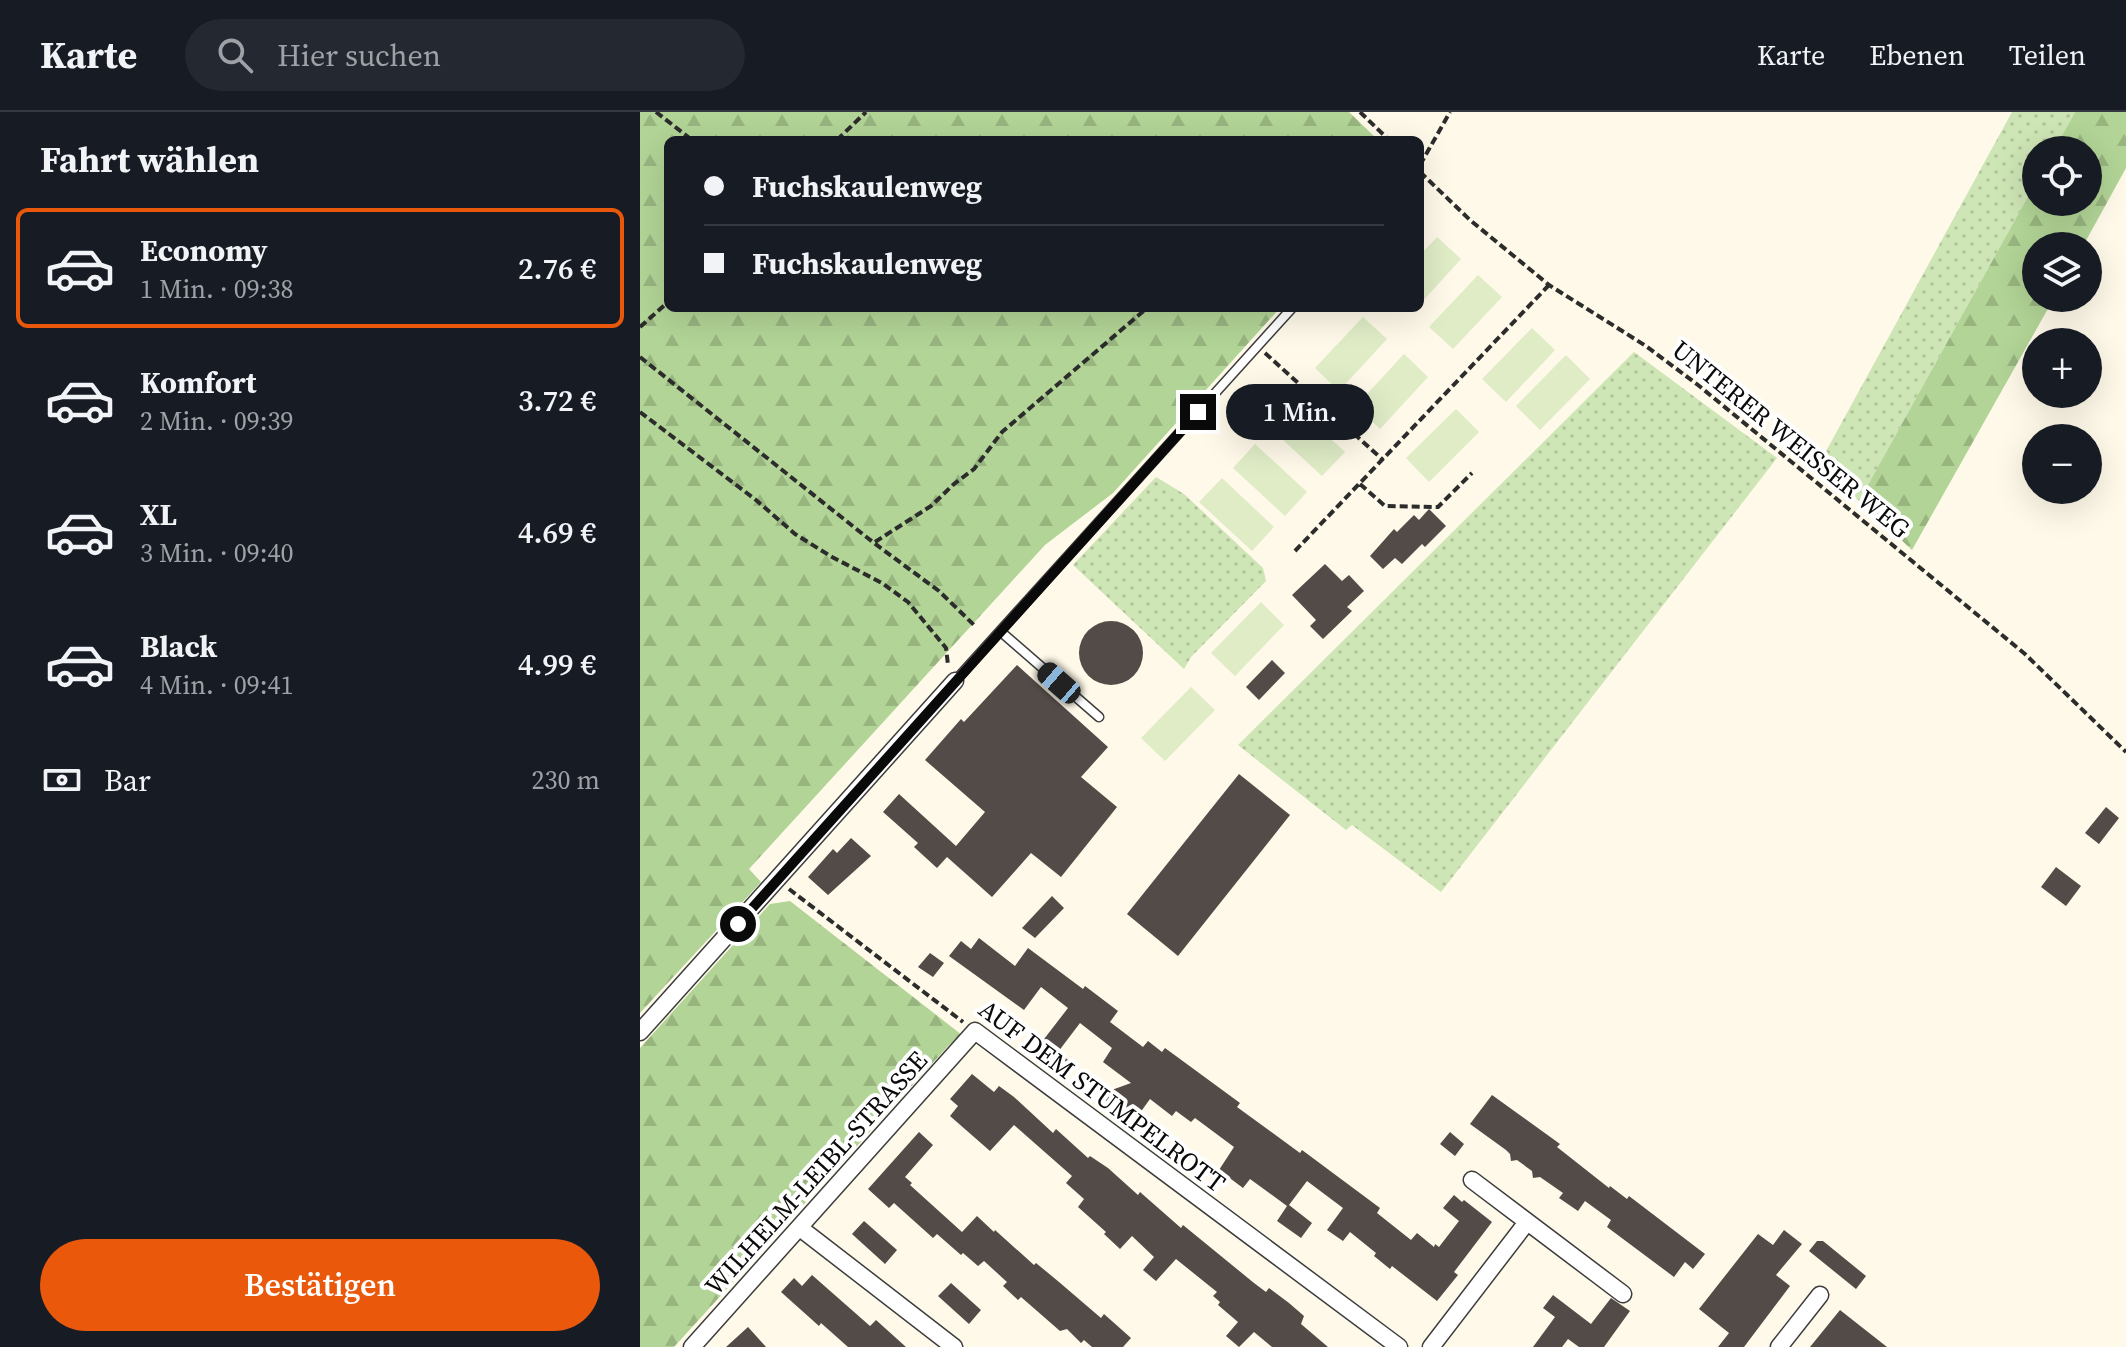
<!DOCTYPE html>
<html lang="de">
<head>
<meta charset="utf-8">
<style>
	:root { --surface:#171b24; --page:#242831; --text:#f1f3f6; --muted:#9ea1a6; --line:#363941; --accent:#ea580c }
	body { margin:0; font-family:"Source Serif 4",serif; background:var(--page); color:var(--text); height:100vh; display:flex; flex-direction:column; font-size:30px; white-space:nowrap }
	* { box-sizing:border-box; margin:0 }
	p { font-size:26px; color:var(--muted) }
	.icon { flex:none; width:44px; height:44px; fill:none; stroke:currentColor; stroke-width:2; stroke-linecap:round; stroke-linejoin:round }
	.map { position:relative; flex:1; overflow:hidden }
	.drawer { display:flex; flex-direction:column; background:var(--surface); width:640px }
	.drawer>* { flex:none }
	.top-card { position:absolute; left:24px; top:24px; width:760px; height:176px; border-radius:12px; box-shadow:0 8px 32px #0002; display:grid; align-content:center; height:176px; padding:0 40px; background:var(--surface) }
	.tools { position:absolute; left:1382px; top:24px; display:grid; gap:16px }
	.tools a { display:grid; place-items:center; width:80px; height:80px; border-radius:50%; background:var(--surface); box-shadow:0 8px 32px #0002; font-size:40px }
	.end { position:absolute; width:36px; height:36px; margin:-18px; border:10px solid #0a0a0a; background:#fff; box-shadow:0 0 0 4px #fff }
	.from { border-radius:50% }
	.bubble { position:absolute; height:56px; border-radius:28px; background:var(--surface); box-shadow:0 8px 32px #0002; font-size:26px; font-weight:600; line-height:56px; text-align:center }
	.car { position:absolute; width:24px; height:48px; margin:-24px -12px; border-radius:10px; box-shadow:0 0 6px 2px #0007; background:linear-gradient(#222 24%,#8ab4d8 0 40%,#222 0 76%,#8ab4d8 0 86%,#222 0) }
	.top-card b { display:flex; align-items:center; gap:28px; height:76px; font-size:30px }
	.top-card b+b { border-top:2px solid var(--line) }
	.top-card i { width:20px; height:20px; background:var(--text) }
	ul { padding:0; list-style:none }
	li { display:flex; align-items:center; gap:24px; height:120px; margin:0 16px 12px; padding:0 24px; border:4px solid transparent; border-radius:12px }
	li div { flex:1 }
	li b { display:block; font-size:30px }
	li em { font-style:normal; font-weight:600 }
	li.active { border-color:var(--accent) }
	li>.icon { width:72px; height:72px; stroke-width:1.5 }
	h2 { padding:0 40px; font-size:36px; line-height:96px }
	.pay { display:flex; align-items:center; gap:20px; height:88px; padding:0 40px; font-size:30px }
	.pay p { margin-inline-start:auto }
	.primary-button { display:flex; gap:16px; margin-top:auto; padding:16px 40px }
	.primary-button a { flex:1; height:92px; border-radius:48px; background:var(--accent); color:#fff; font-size:32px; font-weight:600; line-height:92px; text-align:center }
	header { display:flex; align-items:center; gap:48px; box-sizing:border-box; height:112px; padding:0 40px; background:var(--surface); border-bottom:2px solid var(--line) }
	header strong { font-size:38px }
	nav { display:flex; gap:44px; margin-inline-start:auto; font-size:28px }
	.search { width:560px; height:72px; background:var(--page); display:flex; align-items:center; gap:20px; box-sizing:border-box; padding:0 28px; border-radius:44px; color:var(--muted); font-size:30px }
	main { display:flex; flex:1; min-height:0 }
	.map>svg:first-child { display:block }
</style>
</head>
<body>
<header>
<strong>Karte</strong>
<div class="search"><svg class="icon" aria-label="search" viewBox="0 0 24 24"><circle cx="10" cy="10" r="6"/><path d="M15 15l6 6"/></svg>Hier suchen</div>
<nav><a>Karte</a><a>Ebenen</a><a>Teilen</a></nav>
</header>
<main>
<section class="drawer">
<h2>Fahrt wählen</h2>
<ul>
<li class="active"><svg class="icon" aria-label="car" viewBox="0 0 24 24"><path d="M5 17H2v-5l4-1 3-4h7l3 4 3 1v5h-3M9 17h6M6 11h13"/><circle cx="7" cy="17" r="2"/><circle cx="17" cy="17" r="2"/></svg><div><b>Economy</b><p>1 Min. · 09:38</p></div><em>2.76 €</em></li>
<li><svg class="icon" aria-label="car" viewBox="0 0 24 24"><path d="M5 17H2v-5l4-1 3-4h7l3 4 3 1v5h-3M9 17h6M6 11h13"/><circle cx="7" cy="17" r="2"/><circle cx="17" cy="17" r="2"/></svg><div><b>Komfort</b><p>2 Min. · 09:39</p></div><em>3.72 €</em></li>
<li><svg class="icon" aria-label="car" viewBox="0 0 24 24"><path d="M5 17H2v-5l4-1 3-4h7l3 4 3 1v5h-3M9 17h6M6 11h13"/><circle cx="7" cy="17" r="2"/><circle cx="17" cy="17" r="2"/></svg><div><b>XL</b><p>3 Min. · 09:40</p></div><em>4.69 €</em></li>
<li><svg class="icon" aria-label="car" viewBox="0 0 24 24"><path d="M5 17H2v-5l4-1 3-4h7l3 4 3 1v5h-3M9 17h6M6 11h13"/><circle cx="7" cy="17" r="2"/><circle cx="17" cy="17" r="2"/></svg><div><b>Black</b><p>4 Min. · 09:41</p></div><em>4.99 €</em></li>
</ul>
<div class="pay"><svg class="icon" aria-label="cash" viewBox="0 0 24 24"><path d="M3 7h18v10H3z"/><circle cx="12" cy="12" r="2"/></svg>Bar<p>230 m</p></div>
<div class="primary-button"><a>Bestätigen</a></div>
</section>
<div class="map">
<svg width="1486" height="1235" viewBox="0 0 1486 1235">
	<defs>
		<pattern id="grass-dots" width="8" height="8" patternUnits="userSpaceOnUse" patternTransform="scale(2)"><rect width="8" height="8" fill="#cee5b5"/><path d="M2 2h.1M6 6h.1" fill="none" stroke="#b0c39a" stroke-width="1.8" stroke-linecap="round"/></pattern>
		<pattern id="forest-firs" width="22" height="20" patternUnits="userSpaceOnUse" patternTransform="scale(2)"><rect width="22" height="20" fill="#b2d496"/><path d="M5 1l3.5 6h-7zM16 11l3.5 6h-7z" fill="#98b580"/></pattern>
	</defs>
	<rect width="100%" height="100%" fill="#fef9e8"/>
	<path fill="url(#grass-dots)" d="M1372,0h63l-21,38h-18v32l-177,319 -40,-37z
		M994,240l143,106 -336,434 -89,-67 -6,5 -108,-85z
		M516,365l28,17 79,74 3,13 -75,76 -7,12 -111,-104z"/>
	<path fill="url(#forest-firs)" d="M0,0h709l29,28h-710v168h612l-167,185 -68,52 -296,324 12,13 -121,131z
		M1435,0h51v56l-43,78h-47v52h18l-142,252 -53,-49 177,-319v20h52v-52h-34z
		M150,789l172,134 -13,10 -275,302h-34v-299l130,-144z"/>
	<path fill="#dfecc6" d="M797,125l24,22 -41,45v-49z
		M838,163l24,22 -49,52 -24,-22z
		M723,205l24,22 -48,52 -24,-23z
		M892,216l23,22 -49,52 -24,-23z
		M764,242l24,23 -48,52 -24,-23z
		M926,243l24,24 -50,51 -24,-24z
		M653,292l52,48 -23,24 -52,-48z
		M816,297l23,23 -50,50 -23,-24z
		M615,332l52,48 -22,24 -52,-48z
		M582,366l52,49 -22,24 -53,-49z
		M621,490l23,23 -49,51 -24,-23z
		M551,575l24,23 -50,51 -24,-23z"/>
	<path fill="#524b47" d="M789,397l17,17 -21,21 -3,-3 -20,20 -7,-6 -12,11 -13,-13 24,-27 3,3 17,-17 5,5z
		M685,452l17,17 7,-6 15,16 -17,16 5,4 -29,28 -13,-13 6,-6 -24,-25z
		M439 541a32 32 0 1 1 64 0a32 32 0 1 1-64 0Z
		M632,548l13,13 -26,27 -13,-13z
		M377,553l91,82 -27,30 36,30 -56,70 -30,-24 -39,44 -45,-40 -10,11 -23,-21 4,-4 -35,-31 16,-18 57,52 29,-34 -60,-52 36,-41 3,3z
		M599,662l51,41 -112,141 -51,-42z
		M1466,695l13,11 -20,26 -14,-11z
		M211,726l20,18 -43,39 -20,-18 25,-28 4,4z
		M1416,755l25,19 -15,20 -25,-19z
		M412,784l12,12 -29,30 -13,-10z
		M339,826l36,28 13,-18 55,41 2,-3 33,25 -8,11 33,25 5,-6 14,11 3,-4 75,55 -3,4 63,46 2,-3 78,58 -3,5 34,27 6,-7 17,14 1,-3 4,3 20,-26 -16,-13 11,-13 8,7 2,-2 28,22 -38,50 4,3 -21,26 -45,-35 -2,3 -16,-13 2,-3 -26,-21 -7,9 -16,-11 16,-22 -36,-27 -18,24 23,18 -11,15 -24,-17 10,-15 -37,-27 -7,9 -24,-18 15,-23 -39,-29 -4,4 -15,-11 -4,5 -22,-17 -13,18 -14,-11 -4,5 -21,-16 33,-12 -28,-21 9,-14 -32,-25 -22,29 15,12 -9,13 -16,-12 8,-10 -15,-12 27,-35 -27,-21 -17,23 -75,-54 12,-15 10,8z
		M290,841l14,10 -11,14 -15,-10z
		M332,962l22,18 5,-6 15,11 39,36 3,-4 32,29 2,-2 18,12 30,27 2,-3 41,36 2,-3 71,58 12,9 3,-4 20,15 15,13 -3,8 27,23h-56l-18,-15 -15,15 -13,-11 12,-14 -20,-17 2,-3 -7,-6 4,-4 -41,-33 -20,22 -13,-11 11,-13 -22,-21 -12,13 -16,-15 2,-2 -28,-25 6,-8 -18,-16 6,-7 -58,-51 -24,26 -40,-35 8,-10 -8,-7z
		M852,983l68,49 -3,3 52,41 1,-2 17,13 2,-3 76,58 -12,15 -8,-7 -11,15 -67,-50 4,-7 -26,-19 -7,10 -19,-13 4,-5 -23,-16 -7,1 -1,-7 -15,-11 -6,1 -1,-7 -4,-4 -36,-26z
		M279,1020l14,13 -28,32 7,6 -2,2 52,47 15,-16 17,16 1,-2 39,35 2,-2 23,19 42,36 3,-4 27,24 -8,9h-31l-8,-7 -3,3 -14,-14 -7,2 -39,-34 -3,3 -15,-14 4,-4 -23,-21 -6,5 -15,-13 -2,2 -24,-21 -4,4 -39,-35 -5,5 -21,-19z
		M810,1020l14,12 -9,12 -15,-12z
		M224,1109l33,29 -12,14 -33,-30z
		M1144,1118l18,14 -26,31 14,11 -46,61h-26l11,-14 -30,-24 59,-75 15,11z
		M1177,1129h6l43,35 -10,13 -47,-38z
		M172,1163l58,51 6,-6 30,27h-58l-27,-24 -2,3 -38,-34 13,-14 8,8z
		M311,1171l30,27 -12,14 -31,-28z
		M913,1183l38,29 20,-26 19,13 -26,36h-25l-11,-8 -6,8h-29l22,-30 -12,-9z
		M1200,1198l47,37h-77z
		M108,1215l18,20h-40z"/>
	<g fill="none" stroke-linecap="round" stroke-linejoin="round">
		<g stroke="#3d3d3d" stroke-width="11">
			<path id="service" d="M360,519l99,86
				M315,569l337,-373"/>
		</g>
		<g stroke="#3d3d3d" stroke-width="19">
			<path id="minor" d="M0,920l315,-351
				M832,1068l151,114
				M160,1116l154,119
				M52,1235l283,-316 424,316
				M791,1235l96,-125
				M1139,1235l41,-52"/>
		</g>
		<path stroke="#2c2c2c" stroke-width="4" stroke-dasharray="8 4" stroke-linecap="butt" d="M16,0l36,28
			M720,0l29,28
			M197,28l29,-28
			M780,53l30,-53
			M780,60l50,48 79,65 97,61 52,39 327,269 101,98
			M0,215l28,-25
			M625,241l118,107
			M0,245l234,186 65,48 37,36
			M0,300l116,88 39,34 37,23 50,26 26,19 38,46 2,17
			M720,372l25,22 53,1 34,-34
			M235,430l56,-36 23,-22 20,-15 28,-37 145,-124
			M655,439l254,-266
			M149,777l174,133"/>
		<use href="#service" stroke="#fff" stroke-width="8"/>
		<use href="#minor" stroke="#fff" stroke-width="16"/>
	</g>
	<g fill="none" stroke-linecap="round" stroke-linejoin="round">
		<path stroke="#0a0a0a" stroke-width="10" d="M98,812l460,-512"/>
	</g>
	<g text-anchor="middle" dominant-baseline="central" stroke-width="8" stroke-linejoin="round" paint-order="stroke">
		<g font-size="26" fill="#0a0a0a" stroke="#fff">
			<text transform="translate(1151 327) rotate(39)">UNTERER WEISSER WEG</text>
			<text transform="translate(462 984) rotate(37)">AUF DEM STUMPELROTT</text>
			<text transform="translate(176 1061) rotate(-48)">WILHELM-LEIBL-STRASSE</text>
		</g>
	</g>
</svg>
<div class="tools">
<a><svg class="icon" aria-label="locate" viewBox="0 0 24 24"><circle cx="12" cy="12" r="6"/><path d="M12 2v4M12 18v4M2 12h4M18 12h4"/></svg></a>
<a><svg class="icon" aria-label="layers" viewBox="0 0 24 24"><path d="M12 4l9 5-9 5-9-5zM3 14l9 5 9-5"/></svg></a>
<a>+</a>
<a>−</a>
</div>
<i class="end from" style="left:98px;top:812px"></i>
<i class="end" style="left:558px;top:300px"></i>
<div class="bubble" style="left:586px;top:272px;width:148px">1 Min.</div>
<i class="car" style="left:419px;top:571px;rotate:311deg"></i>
<div class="top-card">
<b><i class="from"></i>Fuchskaulenweg</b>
<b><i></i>Fuchskaulenweg</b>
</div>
</div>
</main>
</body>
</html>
